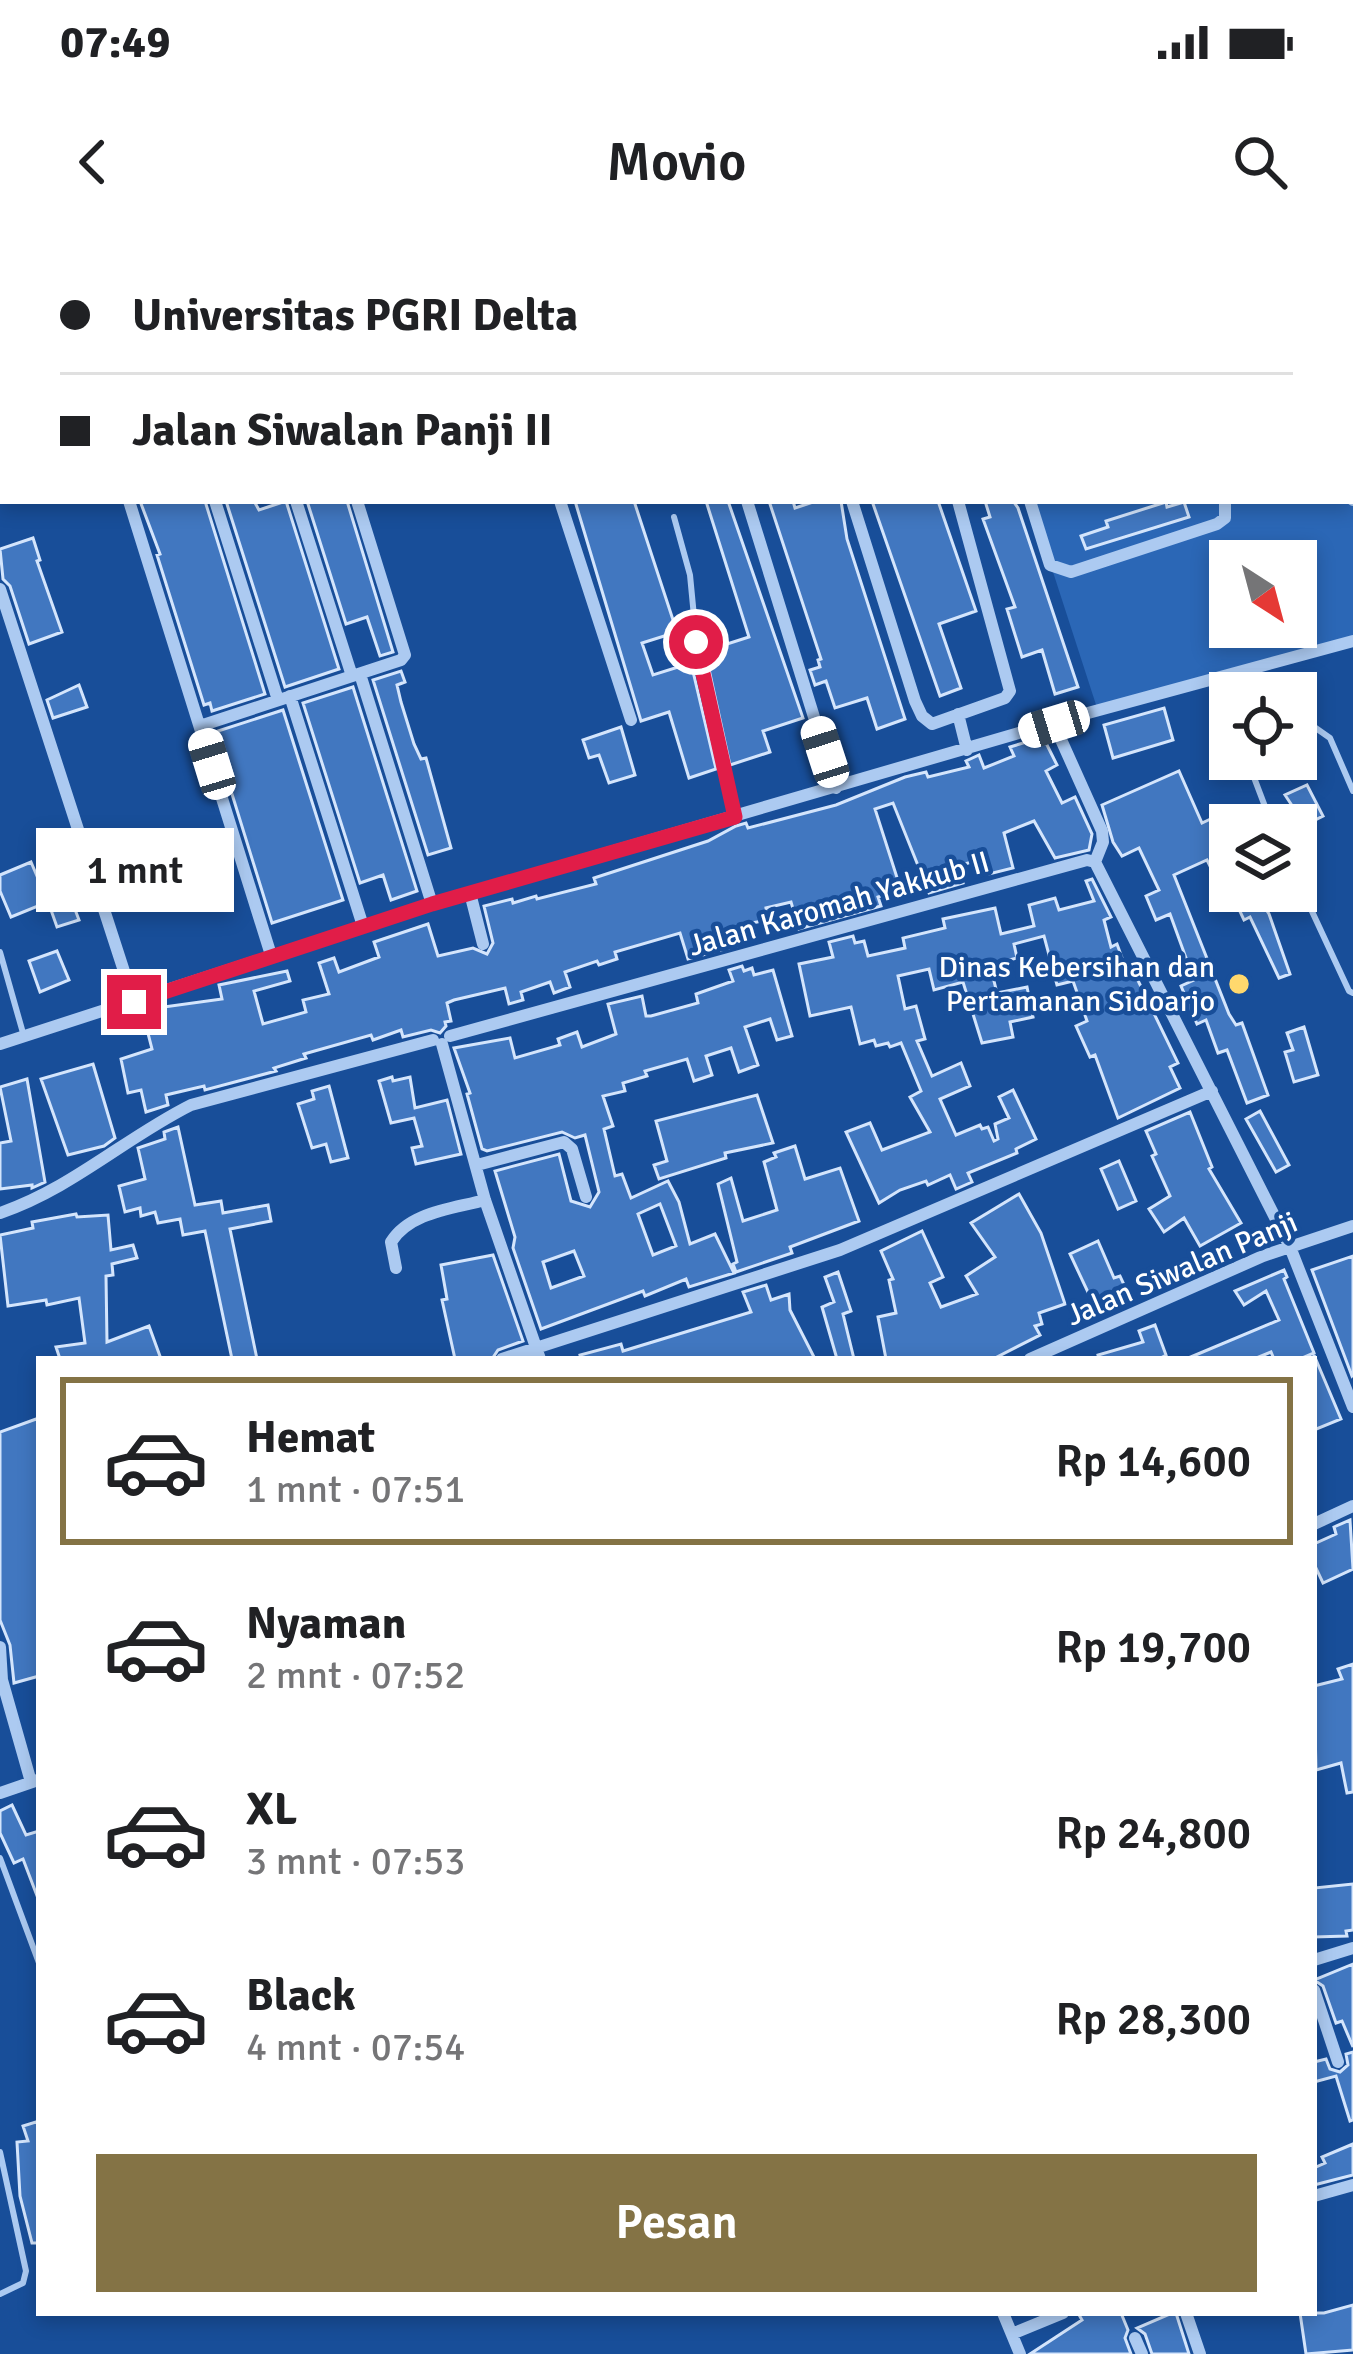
<!DOCTYPE html>
<html lang="id">
<head>
<meta charset="utf-8">
<style>
	:root { --surface:#fff; --page:#f2f2f2; --text:#202124; --muted:#757577; --line:#e0e0e0; --accent:#847345 }
	body { margin:0; font-family:Signika,sans-serif; background:var(--page); color:var(--text); height:100vh; display:flex; flex-direction:column; font-size:45px; white-space:nowrap }
	* { box-sizing:border-box; margin:0 }
	p { font-size:39px; color:var(--muted) }
	.icon { flex:none; width:66px; height:66px; fill:none; stroke:currentColor; stroke-width:2; stroke-linecap:round; stroke-linejoin:round }
	.map { position:relative; flex:1; overflow:hidden }
	.details { position:absolute; left:36px; top:1116px; width:1281px; height:960px; display:flex; flex-direction:column; background:var(--surface); border-radius:0px; box-shadow:0 6px 18px #0003 }
	.details>* { flex:none }
	.hud { position:absolute; left:0px; top:0px; width:1353px; height:264px; box-shadow:0 6px 18px #0003; display:grid; align-content:center; height:264px; padding:0 60px; background:var(--surface) }
	.needle { width:78px; rotate:144deg }
	.tools { position:absolute; left:1209px; top:300px; display:grid; gap:24px }
	.tools a { display:grid; place-items:center; width:108px; height:108px; border-radius:0px; background:var(--surface); box-shadow:0 6px 18px #0003; font-size:60px }
	.end { position:absolute; width:54px; height:54px; margin:-27px; border:15px solid #e11d48; background:#fff; box-shadow:0 0 0 6px #fff }
	.from { border-radius:50% }
	.bubble { position:absolute; height:84px; border-radius:0px; background:var(--surface); box-shadow:0 6px 18px #0003; font-size:39px; font-weight:600; line-height:84px; text-align:center }
	.car { position:absolute; width:36px; height:72px; margin:-36px -18px; border-radius:15px; box-shadow:0 0 9px 3px #0007; background:linear-gradient(#fff 24%,#345 0 40%,#fff 0 76%,#345 0 86%,#fff 0) }
	.hud b { display:flex; align-items:center; gap:42px; height:114px; font-size:45px }
	.hud b+b { border-top:3px solid var(--line) }
	.hud i { width:30px; height:30px; background:var(--text) }
	ul { padding:21px 0 0; list-style:none }
	li { display:flex; align-items:center; gap:36px; height:168px; margin:0 24px 18px; padding:0 36px; border:6px solid transparent; border-radius:0px }
	li div { flex:1 }
	li b { display:block; font-size:45px }
	li em { font-style:normal; font-weight:600 }
	li.selected { border-color:var(--accent) }
	li>.icon { width:108px; height:108px; stroke-width:1.5 }
	.primary-button { display:flex; gap:24px; margin-top:auto; padding:24px 60px }
	.primary-button a { flex:1; height:138px; border-radius:0px; background:var(--accent); color:#fff; font-size:48px; font-weight:600; line-height:138px; text-align:center }
	.status { display:flex; justify-content:space-between; align-items:center; height:84px; padding:0 60px; background:var(--surface); direction:ltr }
	.status svg { height:33px; fill:currentColor }
	header { display:flex; justify-content:space-between; align-items:center; height:156px; padding:0 60px; background:var(--surface); font-size:54px; font-weight:600 }
	.map>svg:first-child { display:block }
</style>
</head>
<body>
<div class="status"><b>07:49</b><svg viewBox="0 0 49 12"><path d="M0 12V9h3v3zM5 12V6h3v6zM10 12V3h3v9zM15 12V0h3v12zM26 1h20v11H26zM47 4h2v5h-2z"/></svg></div>
<header><svg class="icon" aria-label="back" viewBox="0 0 24 24"><path d="M15 5l-7 7 7 7"/></svg>Movio<svg class="icon" aria-label="search" viewBox="0 0 24 24"><circle cx="10" cy="10" r="6"/><path d="M15 15l6 6"/></svg></header>
<div class="map">
<svg width="1353" height="2114" viewBox="0 0 1353 2114">
	<rect width="100%" height="100%" fill="#184e99"/>
	<path fill="#2b67b6" fill-rule="evenodd" d="M950,0h403v401l-254,73 -69,-213h320v-258zM1230,321h66v66h-66z"/>
	<path fill="#4177c0" stroke="#d4e5fc" stroke-width="3" fill-rule="evenodd" d="M140,261h65l60,193 -53,17 -2,-8 -6,2 -47,-150 3,-1z
		M226,261h28l5,9 27,-9 53,168 -54,18z
		M307,261h40l46,151 -13,4 -13,-39 -21,7z
		M575,261h59l43,131 -35,11 11,32 38,-12 25,106 -27,9 -20,-66 -28,9z
		M706,261h22l75,217 -40,13 7,21 -40,13 -25,-114 44,-14z
		M769,261h24l2,7 21,-7h25l6,38 58,180 -28,10 -10,-31 -32,10 -9,-27 -11,4 -5,-15 10,-3 -2,-7 3,-1z
		M872,261h66l38,110 -37,13 22,64 -21,8z
		M985,261h28l5,7 60,179 -23,7 -13,-44 -20,7 -15,-48 8,-2 -32,-88 7,-2z
		M1166,262l1,5 17,-5 5,15 -103,32 -5,-13 27,-9 -2,-6z
		M33,298l7,22 -3,1 25,71 -33,12 -19,-58 -7,-7 -3,-30z
		M401,431l4,11 -8,3 4,17 13,42 7,15 5,-1 25,90 -23,7 -55,-175z
		M79,445l8,22 -34,11 -6,-18z
		M353,447l64,204 -26,9 -8,-25 -23,8 -57,-180z
		M1164,468l9,32 -60,18 -9,-33z
		M283,470l60,190 -71,23 -45,-145 6,-2 -15,-45z
		M621,487l14,48 -26,8 -10,-28 -10,3 -6,-18z
		M1043,497l14,28 -11,6 16,32 13,-6 17,37 -3,16 -34,8 -21,-37 -30,12 9,35 -24,6 -4,-16 -27,8 5,17 -34,10 -36,-90 -18,6 26,81 -23,7 3,9 -82,23 -8,-27 -25,6 2,12 -22,4 1,5 -15,4 4,13 -48,13 -8,-26 -65,19 2,7 -18,6 -2,-4 -32,11 5,15 -16,6 -4,-11 -29,10 2,8 -14,4 -4,-16 -51,12 -7,3 4,18 -6,1 1,4 -6,7 -9,-3 -28,7 -2,-7 -28,10 -2,-5 -67,19 2,4 -32,10 2,3 -71,19 -1,-4 -38,9 2,10 -22,7 -5,-22 -13,3 -7,-34 31,-10 -10,-39 80,-11 -3,-14 68,-14 3,10 -36,10 9,33 43,-12 -3,-12 26,-6 -10,-31 15,-5 5,14 40,-15 -5,-15 54,-18 10,32 35,-8 14,6 6,-11 -9,-37 28,-7 1,4 23,-7 1,3 59,-15 -2,-6 114,-37 28,-15 10,-3 2,5 88,-23 69,-28 21,-5 2,5 41,-10 -3,-6 13,-6 5,13 30,-12 -4,-9z
		M1179,531l23,52 17,-8 11,24v10l-5,2 5,11v44l-23,-46 -33,15 55,139 7,11 6,-2 26,72 -21,8 -20,-53 -9,3 -12,-33 -9,4 -16,-38 13,-6 -24,-66 -14,6 -10,-24 13,-6 -20,-42 -17,8 -9,-14 -11,-37z
		M1307,545l16,31 -18,9 -20,-30z
		M31,622l17,40 -37,15 -11,-26v-16z
		M1092,639l19,38 -7,3 7,27 6,-3 8,22 5,-2 48,99 -8,4 10,21 -62,30 -23,-63 -5,2 -14,-31 11,-5 -14,-40 -16,4 -13,-49 -30,8 3,14 -27,7 7,28 30,-6 6,30 -23,5 3,15 -31,6 -19,-61 -29,8 -5,-21 -31,7 7,33 11,-3 9,33 -8,2 15,35 29,-13 9,23 -30,13 16,36 24,-10 2,4 6,-2 6,14 4,-2 -3,-15 14,-6 -10,-21 14,-7 23,49 -20,10 1,4 -49,20 4,9 -16,7 -6,-14 -22,10 -2,-4 -26,9 -21,13 -33,-71 24,-9 12,27 48,-18 -20,-35 11,-6 -20,-48 -11,4 -2,-4 -12,3 -2,-6 -14,4 -9,-37 -41,9 -11,-52 34,-7 -4,-15 24,-6 2,7 9,-2 4,15 37,-8 -2,-10 42,-10 -2,-9 52,-11 6,26 33,-8 -5,-21 26,-7 4,12 35,-9 -8,-20z
		M67,648l12,32 -22,7 -11,-31z
		M1256,654l13,20 21,60 -11,4 -29,-61 -6,3 -8,-17z
		M57,711l12,29 -29,12 -11,-31z
		M742,726l2,5 8,-3 2,7 19,-5 19,66 -15,4 -7,-21 -25,8 13,38 -19,7 -8,-24 -25,8 6,19 -18,6 -7,-22 -42,12 2,5 -24,7 2,8 -22,5 10,30 -9,3 11,47 7,-2 9,24 37,-17 11,21 11,42 25,-10 19,39 -45,14 -3,-8 -41,17 -2,-5 -102,38 -28,-81 2,-11 -20,-66 64,-17 12,47 19,6 9,-15 -14,-57 -10,3 -13,-6 -75,19 -5,-2 -15,-55 3,-1 -16,-45 56,-10 5,20 45,-13 -2,-6 19,-7 5,15 34,-13 -8,-30 34,-8 4,20h5l47,-13 -2,-9 37,-13 -4,-11zM660,964l16,42 -23,9 -15,-41zM574,1011l10,25 -33,12 -8,-26z
		M1304,787l14,48 -24,7 -9,-30 8,-2 -6,-17z
		M93,824l22,74 -11,8 -36,9 -27,-76z
		M392,837l1,4 17,-4 5,31 32,-8 14,54 -45,10 -4,-16 10,-2 -8,-28 -23,5 -12,-42z
		M27,839l18,103 -13,6v-3l-32,4v-46l11,-2 -11,-54z
		M329,846l19,72 -17,4 -5,-18 -14,4 -14,-44 16,-5 -2,-8z
		M757,855l16,48 -48,10 1,5 -67,21 -5,-14 13,-4 -11,-40z
		M1260,871l29,54 -13,7 -30,-53z
		M1190,872l22,55 -3,2 32,54 -41,23 -16,-28 -20,14 -15,-23 21,-13 -18,-40 4,-2 -10,-23z
		M178,887l17,78 26,-4 2,12 45,-8 3,16 -41,8 27,130h-25l-27,-128 -22,4 -3,-16 -22,4 -3,-11 -14,4 -1,-8 -15,4 -6,-26 26,-7 -7,-31 27,-9 -1,-7z
		M795,906l10,33 35,-11 19,53 -69,26 2,6 -56,19 -3,-8 4,-2 -19,-78 13,-6 12,43 34,-11 -13,-48 12,-5 -2,-4z
		M1119,921l17,40 -18,8 -17,-40z
		M1019,954l22,39 24,71 -26,9 3,11 -7,2 5,9 -47,24h-107l-8,-42 18,-4 -7,-33 4,-1 -12,-28 41,-20 21,46 -13,6 11,24 36,-13 -11,-18 29,-19 -24,-34z
		M76,974l1,3 31,-2 3,35 22,-5 4,13 -25,6 1,11 -7,1 1,66 42,-16 12,33h-101l-4,-12 29,-4 -6,-45 -32,7 -1,-5 -38,6 -8,-71 33,-7 -1,-6z
		M1098,1001l16,37 6,-2 6,13 -32,16 -24,-51z
		M493,1015l30,86 -25,9 -6,9h-37l-13,-59 5,-1 -6,-34z
		M1353,1016v119l-1,1 -40,-106z
		M1284,1030l3,7 -3,2 30,74 -14,6h-26l-3,-7 -17,7h-68l93,-39 -13,-29 -22,14 -9,-14z
		M838,1032l13,39 -8,3 11,45h-17l-15,-52 12,-5 -9,-25z
		M766,1045l5,15 18,-6 1,16 25,49h-234l-1,-4 41,-11 2,7 128,-39 -8,-20z
		M1155,1085l11,30 -7,4h-60l-1,-4 45,-13 -4,-11z
		M1314,1115l27,64 -27,11z
		M39,1178v258l-25,7 -4,-38 -10,-25v-188z
		M1350,1280l3,49 -30,14 -9,-19v-20l22,-10 -2,-7z
		M1353,1424v128l-6,1 -6,-30 -25,7 -2,-84 28,-7 -4,-10z
		M12,1565l14,30 13,-4v70l-16,-42 -9,4 -14,-30v-22z
		M1353,1644v46l-7,1 1,5 -33,1v-49z
		M1353,1724v83l-11,-26 -6,2 -13,-37 -9,-6z
		M1353,1812v68l-3,1 -14,-45 -22,6v-20l12,-3 4,10 10,3 8,-7 -2,-11z
		M39,1881v122h-7l-12,-47 -3,-54 11,-1 -5,-15z
		M1353,1904v31l-39,10v-17l11,-5 -3,-6z
		M1353,2065v45l-47,4 -6,-41h24z
		M1078,2073h43l7,17 -3,8 6,16h-101l52,-34z
		M1172,2073h4l13,41h-37l-7,-20 -8,-6z"/>
	<g fill="none" stroke-linecap="round" stroke-linejoin="round">
		<path stroke="#accaf1" stroke-width="6" d="M674,277l16,58 8,83 36,156
			M1296,489l14,-5 20,14 23,53
			M1247,519l25,66
			M1296,637l53,114 4,2
			M0,712l23,81
			M0,1618l39,105
			M0,1912l26,119 -3,12 -23,11"/>
		<path stroke="#accaf1" stroke-width="12" d="M46,0l1,3
			M133,0l1,3
			M213,0l1,3
			M272,0l1,3
			M419,0l1,3
			M475,0l1,3
			M563,0l1,3
			M666,0v3
			M766,0l1,3
			M873,0l1,3
			M950,0l1,3
			M1142,0l1,3
			M1276,0l1,3
			M1301,0l1,3
			M812,3l8,-3
			M1073,3l10,-3
			M1350,154l3,9
			M1350,250l3,10
			M129,261l142,454
			M215,261l63,199
			M296,261l56,175
			M560,261l71,219
			M747,261l89,287
			M852,261l63,200 7,15 10,8 73,-26 5,-7 -52,-190
			M1030,261l20,64 21,7 146,-48 8,-6v-17
			M0,349l134,413
			M360,434l72,230
			M290,456l73,230
			M958,474l9,36
			M1054,484l48,107 1,11 -8,20
			M200,486l201,-66 4,-5 -48,-154
			M1095,622l195,385 63,160
			M470,653l13,51
			M450,796l637,-176 8,2
			M0,804l432,-140 645,-188 276,-75
			M442,804l43,156 55,159
			M477,925l87,-23 8,7 14,48
			M0,973c71,-24 125,-75 191,-108l242,-65
			M396,1028l-5,-26c19,-30 61,-33 94,-42
			M502,1119l338,-109 372,-159
			M1030,1119l233,-103 90,-30
			M1314,1284l39,-18
			M0,1407l2,33 29,102
			M0,1553l38,-13
			M1314,1720l39,-12
			M1314,1750l24,72
			M1314,1956l39,-11
			M1003,2073l17,41
			M1186,2073l14,41
			M1012,2094l51,-21
			M1135,2098l7,16"/>
	</g>
	<g fill="none" stroke-linecap="round" stroke-linejoin="round">
		<path stroke="#e11d48" stroke-width="15" d="M134,762l298,-98 303,-87 -39,-175"/>
	</g>
	<circle fill="#ffd86d" stroke="#184e99" stroke-width="4.5" cx="1239" cy="744" r="12"/>
	<g text-anchor="middle" dominant-baseline="central" stroke-width="9" stroke-linejoin="round" paint-order="stroke">
		<g font-size="30" fill="#fff" stroke="#184e99">
			<text transform="translate(839 664) rotate(-16)">Jalan Karomah Yakkub II</text>
			<text transform="translate(1182 1029) rotate(-23)">Jalan Siwalan Panji</text>
		</g>
		<g font-size="30" fill="#fff" stroke="#184e99" text-anchor="end">
			<text x="1215" y="727">Dinas Kebersihan dan<tspan x="1215" dy="34">Pertamanan Sidoarjo</tspan></text>
		</g>
	</g>
</svg>
<div class="tools">
<a><svg class="needle" viewBox="-14 -14 28 28"><path d="M0-13l5 13h-10z" fill="#e53935"/><path d="M0 13l5-13h-10z" fill="#757577"/></svg></a>
<a><svg class="icon" aria-label="locate" viewBox="0 0 24 24"><circle cx="12" cy="12" r="6"/><path d="M12 2v4M12 18v4M2 12h4M18 12h4"/></svg></a>
<a><svg class="icon" aria-label="layers" viewBox="0 0 24 24"><path d="M12 4l9 5-9 5-9-5zM3 14l9 5 9-5"/></svg></a>
</div>
<i class="end from" style="left:696px;top:402px"></i>
<i class="end" style="left:134px;top:762px"></i>
<div class="bubble" style="left:36px;top:588px;width:198px">1 mnt</div>
<i class="car" style="left:1054px;top:484px;rotate:253deg"></i>
<i class="car" style="left:825px;top:512px;rotate:342deg"></i>
<i class="car" style="left:212px;top:524px;rotate:343deg"></i>
<div class="hud">
<b><i class="from"></i>Universitas PGRI Delta</b>
<b><i></i>Jalan Siwalan Panji II</b>
</div>
<section class="details">
<ul>
<li class="selected"><svg class="icon" aria-label="car" viewBox="0 0 24 24"><path d="M5 17H2v-5l4-1 3-4h7l3 4 3 1v5h-3M9 17h6M6 11h13"/><circle cx="7" cy="17" r="2"/><circle cx="17" cy="17" r="2"/></svg><div><b>Hemat</b><p>1 mnt · 07:51</p></div><em>Rp 14,600</em></li>
<li><svg class="icon" aria-label="car" viewBox="0 0 24 24"><path d="M5 17H2v-5l4-1 3-4h7l3 4 3 1v5h-3M9 17h6M6 11h13"/><circle cx="7" cy="17" r="2"/><circle cx="17" cy="17" r="2"/></svg><div><b>Nyaman</b><p>2 mnt · 07:52</p></div><em>Rp 19,700</em></li>
<li><svg class="icon" aria-label="car" viewBox="0 0 24 24"><path d="M5 17H2v-5l4-1 3-4h7l3 4 3 1v5h-3M9 17h6M6 11h13"/><circle cx="7" cy="17" r="2"/><circle cx="17" cy="17" r="2"/></svg><div><b>XL</b><p>3 mnt · 07:53</p></div><em>Rp 24,800</em></li>
<li><svg class="icon" aria-label="car" viewBox="0 0 24 24"><path d="M5 17H2v-5l4-1 3-4h7l3 4 3 1v5h-3M9 17h6M6 11h13"/><circle cx="7" cy="17" r="2"/><circle cx="17" cy="17" r="2"/></svg><div><b>Black</b><p>4 mnt · 07:54</p></div><em>Rp 28,300</em></li>
</ul>
<div class="primary-button"><a>Pesan</a></div>
</section>
</div>
</body>
</html>
